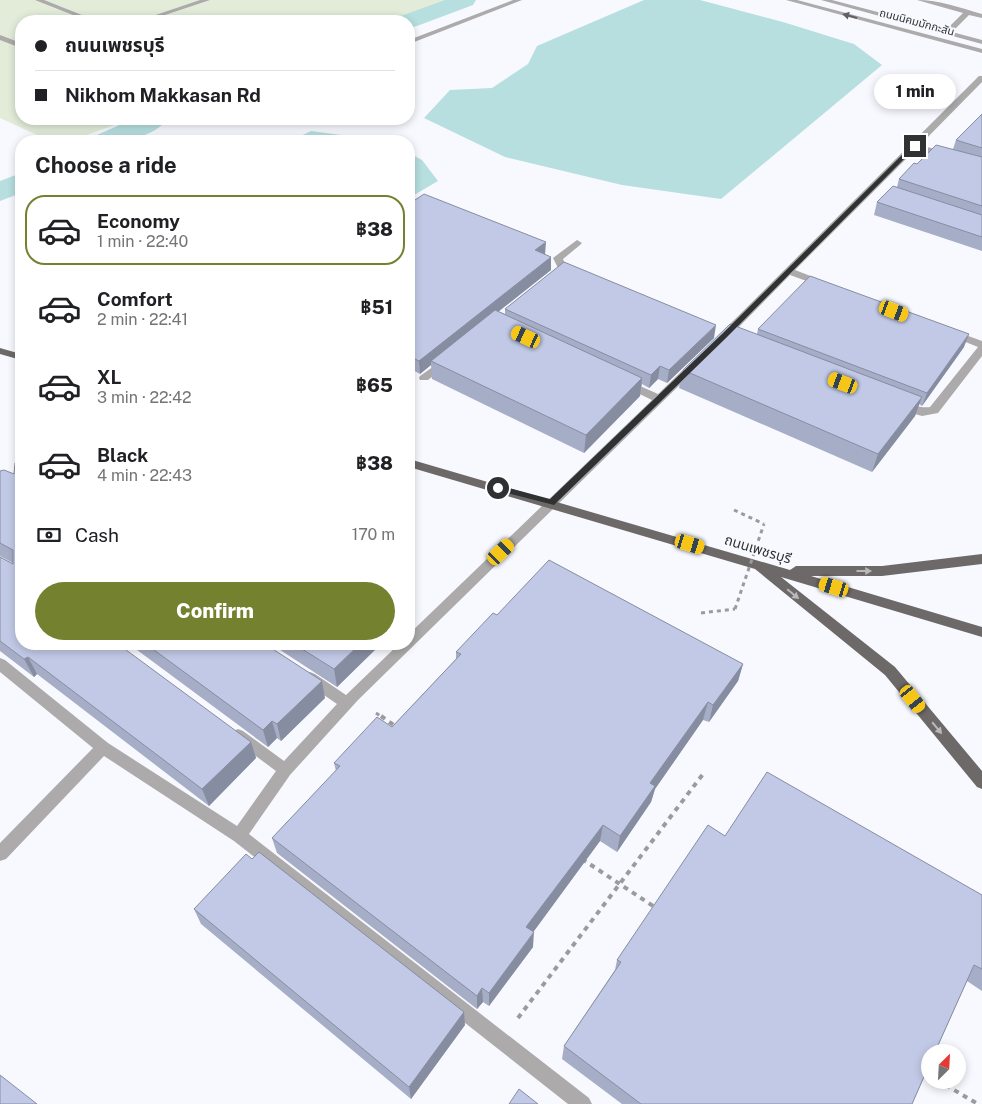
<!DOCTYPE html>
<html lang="en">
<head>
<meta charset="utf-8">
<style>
	:root { --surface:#fff; --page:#f6f6f6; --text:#202124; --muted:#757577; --line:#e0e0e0; --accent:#74812e }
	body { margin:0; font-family:"Public Sans","Noto Sans Thai",sans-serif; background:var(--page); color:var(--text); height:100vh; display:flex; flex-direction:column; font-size:19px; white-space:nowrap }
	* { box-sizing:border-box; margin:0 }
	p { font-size:16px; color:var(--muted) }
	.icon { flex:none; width:28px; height:28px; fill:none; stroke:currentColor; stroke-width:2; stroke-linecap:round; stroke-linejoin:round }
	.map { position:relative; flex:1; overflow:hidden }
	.drawer { position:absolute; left:15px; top:135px; width:400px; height:515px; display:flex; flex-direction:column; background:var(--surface); border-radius:20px; box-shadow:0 2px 8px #0003 }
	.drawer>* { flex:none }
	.guide { position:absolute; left:15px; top:15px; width:400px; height:110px; border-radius:20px; box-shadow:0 2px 8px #0003; display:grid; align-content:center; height:110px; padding:0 20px; background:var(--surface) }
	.needle { width:32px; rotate:24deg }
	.tools { position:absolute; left:921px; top:1044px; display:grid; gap:10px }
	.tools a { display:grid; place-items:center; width:45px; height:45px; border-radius:50%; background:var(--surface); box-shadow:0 2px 8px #0003; font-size:25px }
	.end { position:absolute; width:22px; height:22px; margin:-11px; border:6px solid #303132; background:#fff; box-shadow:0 0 0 2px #fff }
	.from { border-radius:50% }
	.bubble { position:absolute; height:35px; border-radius:18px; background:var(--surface); box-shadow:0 2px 8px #0003; font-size:16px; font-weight:800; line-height:35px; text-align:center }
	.car { position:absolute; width:15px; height:30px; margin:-15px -8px; border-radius:6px; box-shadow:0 0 4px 1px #0007; background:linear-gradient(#f5c518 24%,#345 0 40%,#f5c518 0 76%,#345 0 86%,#f5c518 0) }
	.guide b { display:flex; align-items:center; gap:18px; height:48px; font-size:19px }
	.guide b+b { border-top:1px solid var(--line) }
	.guide i { width:12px; height:12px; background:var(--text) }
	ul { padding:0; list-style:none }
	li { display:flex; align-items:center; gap:15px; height:70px; margin:0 10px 8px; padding:0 10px; border:2px solid transparent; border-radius:20px }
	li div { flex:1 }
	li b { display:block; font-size:19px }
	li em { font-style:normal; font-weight:800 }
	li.active { border-color:var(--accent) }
	li>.icon { width:45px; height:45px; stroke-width:1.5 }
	h2 { padding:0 20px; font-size:22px; line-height:60px }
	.pay { display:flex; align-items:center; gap:12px; height:55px; padding:0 20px; font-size:19px }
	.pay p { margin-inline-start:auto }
	.action { display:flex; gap:10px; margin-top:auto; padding:10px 20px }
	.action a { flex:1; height:58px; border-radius:30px; background:var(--accent); color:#fff; font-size:20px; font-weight:800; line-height:58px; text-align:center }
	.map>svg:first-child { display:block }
</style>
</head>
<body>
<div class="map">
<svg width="982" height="1104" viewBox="0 0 982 1104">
	<rect width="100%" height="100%" fill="#f8f9fe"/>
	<path fill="#e2ecd9" d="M0,0h453l-58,21h-374v98h110l-61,22h-20l-50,-23z"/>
	<path fill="#b7dfe0" d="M644,0h56l83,22 71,22 28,21 -161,134 -99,-14 -117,-28 -81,-39 26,-28 42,-2 36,-24 9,-18z
		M311,131l76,10h1h-98z
		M409,153l13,7 16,21 -29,17z"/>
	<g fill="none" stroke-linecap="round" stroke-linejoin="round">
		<path fill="#b7dfe0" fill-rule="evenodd" d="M445,0h31l-3,5 -56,21 -8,2v-7h-11l3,-5z
			M133,119h34c-14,21 -51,23 -73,22l3,-6z
			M21,173v20l-21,8v-20z"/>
		<path stroke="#9a9b9e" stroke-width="3" stroke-dasharray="4 4" stroke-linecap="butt" d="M734,510l30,14
			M701,613l34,-4
			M376,713l7,5"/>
		<path stroke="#9a9b9e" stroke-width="4" stroke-dasharray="5 5" stroke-linecap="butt" d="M381,716l14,10
			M582,859l74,49
			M518,1018l185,-244
			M923,1072l7,4
			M937,1080l41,24"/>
		<path fill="#acaaaa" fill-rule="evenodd" d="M35,0h9l53,21h-9z
			M200,0h10l-63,21h-9z
			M513,0h9l-113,44v-4z
			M786,0h11l185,49v4z
			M821,0h11l114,30 17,-17 -46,-13c22,0 44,8 65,14v4l-13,-3 -17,17 30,8v4z
			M0,35l21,8v5l-21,-8z
			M979,76h3v6l-62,63 29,8v4l-33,-8 -121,121 31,12v4h-6l-30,-11 -62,63h-8v-4z
			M577,240l5,3 -2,2 -17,14 4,9 -2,2h-6l-6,-12z
			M952,330l30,11v15l-44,57 -16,3 -25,-7 -1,-3 1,-3c11,-2 22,6 33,4l48,-60 -30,-12v-4z
			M444,359l5,3 -1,2 -20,16h-8l-1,-2 1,-2z
			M693,363l5,3 -1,2 -339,332 -68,75 -41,59 340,264 3,6h-24l-334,-263 -130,-85 -98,103 -6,2v-18l93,-95 -93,-76v-14l5,2 103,83 129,83 39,-55 -43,-32 -2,-4 2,-4 5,-2 5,2 41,30 53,-57 -32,-22 -2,-4 2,-4 5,-2 5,2 31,21 53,-51h10v-10l243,-234 -31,-15 -1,-2 1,-2h8l29,13 31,-30z"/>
		<path fill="#6d6968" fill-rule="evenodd" d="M0,348l21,6v6l-21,-6z
			M409,459l381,111 6,-4h86l100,-12v10l-100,12h-71l171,51v10l-201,-60 114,90 87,104v18l-5,-2 -92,-112 -130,-106 -346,-102z"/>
		<path stroke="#9a9b9e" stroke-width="3" stroke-dasharray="4 4" stroke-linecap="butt" d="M735,609l29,-85"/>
	</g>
	<path fill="#a6adc6" d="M982,114v137l-108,-36 3,-13 20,-15 2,-8 18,-15 36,-15 3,-9z
		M409,204l136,51 6,15 -53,41 7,3v-5l209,29 -47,45 -9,-4 -9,9 -7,-4 -2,12 -56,57 -152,-74 -1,-14 -11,9 -11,-6z
		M758,329l206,18 -42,59 -3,-2 -4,12 -43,56 -193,-84 4,-18 74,-36z
		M0,471l14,3 7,170 230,98 5,16 -47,48 -172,-132 -3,3 -34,-26v-94l13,7v-1l-13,-7z
		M497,615l246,49 -5,17 -29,41 -6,-2 -48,69 -4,13 -34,50 -17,-11 -67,91v15l-44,59 -6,-4 -6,7 -200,-156 -5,-15 64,-67 -2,-8 58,-36 64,-68v-7z
		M129,644h136l60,54 -44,43 -4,-3 -9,9z
		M271,644h110l-44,43z
		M725,836l257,59v96l-15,-10 -55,123h-290l-60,-45 2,-13 51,-76 2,-10z
		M252,859l213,166 -54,74 -210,-175 -7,-15z"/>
	<path fill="#878da1" d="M546,242l-1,13 -10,-5z
		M551,257v13l-117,93 -3,-2v4l-11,9 -1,-13z
		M716,325l-2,13 -47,45 2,-13z
		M969,334l-5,13 -42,59 5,-13z
		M660,366l-2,13 -9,9 2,-13z
		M642,378l-2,18 -56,57 2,-18z
		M922,397l-7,19 -43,56 6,-18z
		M360,644h21l-44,43 -3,-18z
		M28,657l9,17 -3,3 -10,-18z
		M743,664l-5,17 -29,41 4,-17z
		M322,681l3,17 -44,43 -4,-17z
		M708,702l-5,18 -48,69 -4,13 -34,50 3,-16 30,-53z
		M272,721l5,17 -9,9 -5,-17z
		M251,742l5,16 -47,48 -7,-17z
		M603,825l-3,16 -74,101v-15z
		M534,932l-1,15 -44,59v-13z
		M482,988l1,14 -6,7v-13z
		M464,1012l1,13 -54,74 -2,-12z"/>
	<path fill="#c1c9e6" stroke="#878da1" d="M982,114v34l-26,-8z
		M936,145l46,12v49l-83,-27 15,-16 3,1z
		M893,186l89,29v22l-105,-35z
		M424,194l122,48 -11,8 16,7 -132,104 -10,-5v-152z
		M564,262l152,63 -47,45 -9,-4 -9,9 -146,-66z
		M810,276l159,58 -42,59 -169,-64z
		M495,310l147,68 -56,57 -155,-74z
		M730,324l192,73 -44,57 -195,-84z
		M21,459v185h97l133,98 -49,47 -174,-132 -4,2 -24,-18v-84l13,7v-14l-13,-7v-72l4,-1 10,4 1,-11z
		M549,560l194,104 -30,41 -5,-3 -58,81 5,3 -35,50 -17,-11 -77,102 8,5 -45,61 -7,-5 -5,8 -205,-158 68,-72 -6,-3 43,-46 15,10 69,-73 -5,-2 37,-39 4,2z
		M146,644h119l57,37 -45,43 -5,-3 -9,9z
		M294,644h66l-26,25z
		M767,772l215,123v74l-8,-4 -39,87h-5v11l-18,41h-271l-77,-58 57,-84 -4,-2 91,-135 17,11z
		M259,852l205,160 -55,75 -215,-178 52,-55 6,5z
		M0,1075l37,29h-37z
		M519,1089l19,15h-29z"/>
	<defs><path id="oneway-solid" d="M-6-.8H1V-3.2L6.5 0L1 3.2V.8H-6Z" transform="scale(1.25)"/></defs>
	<use fill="#626162" href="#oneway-solid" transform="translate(850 16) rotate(-165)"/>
	<g fill="#b9b8ba">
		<use href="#oneway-solid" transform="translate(864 571)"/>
		<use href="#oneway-solid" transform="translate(793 594) rotate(39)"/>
		<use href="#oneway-solid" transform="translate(937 728) rotate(50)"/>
	</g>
	<path fill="#303132" d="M913,144l4,2 -190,191 -173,168 -59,-15 -1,-2 4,-3 52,14 172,-165z"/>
	<g text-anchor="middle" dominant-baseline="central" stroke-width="4" stroke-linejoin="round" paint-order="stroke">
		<g font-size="11" fill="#303132" stroke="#f8f9fe">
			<text transform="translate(917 22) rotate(15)">ถนนนิคมมักกะสัน</text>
		</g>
		<g font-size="14" fill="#303132" stroke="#f8f9fe">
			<text transform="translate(758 549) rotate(17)">ถนนเพชรบุรี</text>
		</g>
	</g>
</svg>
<div class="tools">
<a><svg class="needle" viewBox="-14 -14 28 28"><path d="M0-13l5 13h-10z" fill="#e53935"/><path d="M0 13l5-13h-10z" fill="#757577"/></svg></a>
</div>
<i class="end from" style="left:498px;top:488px"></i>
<i class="end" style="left:915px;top:146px"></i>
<div class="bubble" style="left:874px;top:74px;width:82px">1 min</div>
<i class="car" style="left:894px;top:311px;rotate:111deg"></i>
<i class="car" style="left:526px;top:337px;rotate:295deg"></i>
<i class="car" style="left:843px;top:383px;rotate:291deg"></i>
<i class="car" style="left:690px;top:544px;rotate:107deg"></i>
<i class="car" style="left:501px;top:552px;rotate:46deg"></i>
<i class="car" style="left:834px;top:587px;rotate:287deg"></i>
<i class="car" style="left:913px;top:699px;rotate:141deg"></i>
<div class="guide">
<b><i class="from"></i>ถนนเพชรบุรี</b>
<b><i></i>Nikhom Makkasan Rd</b>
</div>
<section class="drawer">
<h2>Choose a ride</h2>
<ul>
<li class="active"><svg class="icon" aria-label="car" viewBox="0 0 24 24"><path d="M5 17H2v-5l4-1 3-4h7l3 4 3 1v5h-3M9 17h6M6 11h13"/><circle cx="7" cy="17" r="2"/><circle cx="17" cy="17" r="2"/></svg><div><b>Economy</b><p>1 min · 22:40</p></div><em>฿38</em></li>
<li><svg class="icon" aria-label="car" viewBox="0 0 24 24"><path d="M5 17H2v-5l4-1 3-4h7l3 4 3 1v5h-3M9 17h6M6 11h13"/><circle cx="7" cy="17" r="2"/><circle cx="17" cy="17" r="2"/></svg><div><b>Comfort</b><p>2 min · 22:41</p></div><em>฿51</em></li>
<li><svg class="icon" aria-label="car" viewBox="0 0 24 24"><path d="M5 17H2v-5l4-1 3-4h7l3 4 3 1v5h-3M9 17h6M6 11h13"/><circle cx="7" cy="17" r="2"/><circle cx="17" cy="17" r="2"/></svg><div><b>XL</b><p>3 min · 22:42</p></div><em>฿65</em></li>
<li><svg class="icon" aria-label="car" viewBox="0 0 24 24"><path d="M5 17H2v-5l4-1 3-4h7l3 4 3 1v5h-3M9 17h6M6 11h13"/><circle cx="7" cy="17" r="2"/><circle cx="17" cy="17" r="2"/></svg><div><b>Black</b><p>4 min · 22:43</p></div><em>฿38</em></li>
</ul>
<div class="pay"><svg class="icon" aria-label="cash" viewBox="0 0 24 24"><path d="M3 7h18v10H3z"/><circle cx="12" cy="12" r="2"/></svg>Cash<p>170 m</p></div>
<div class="action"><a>Confirm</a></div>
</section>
</div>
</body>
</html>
